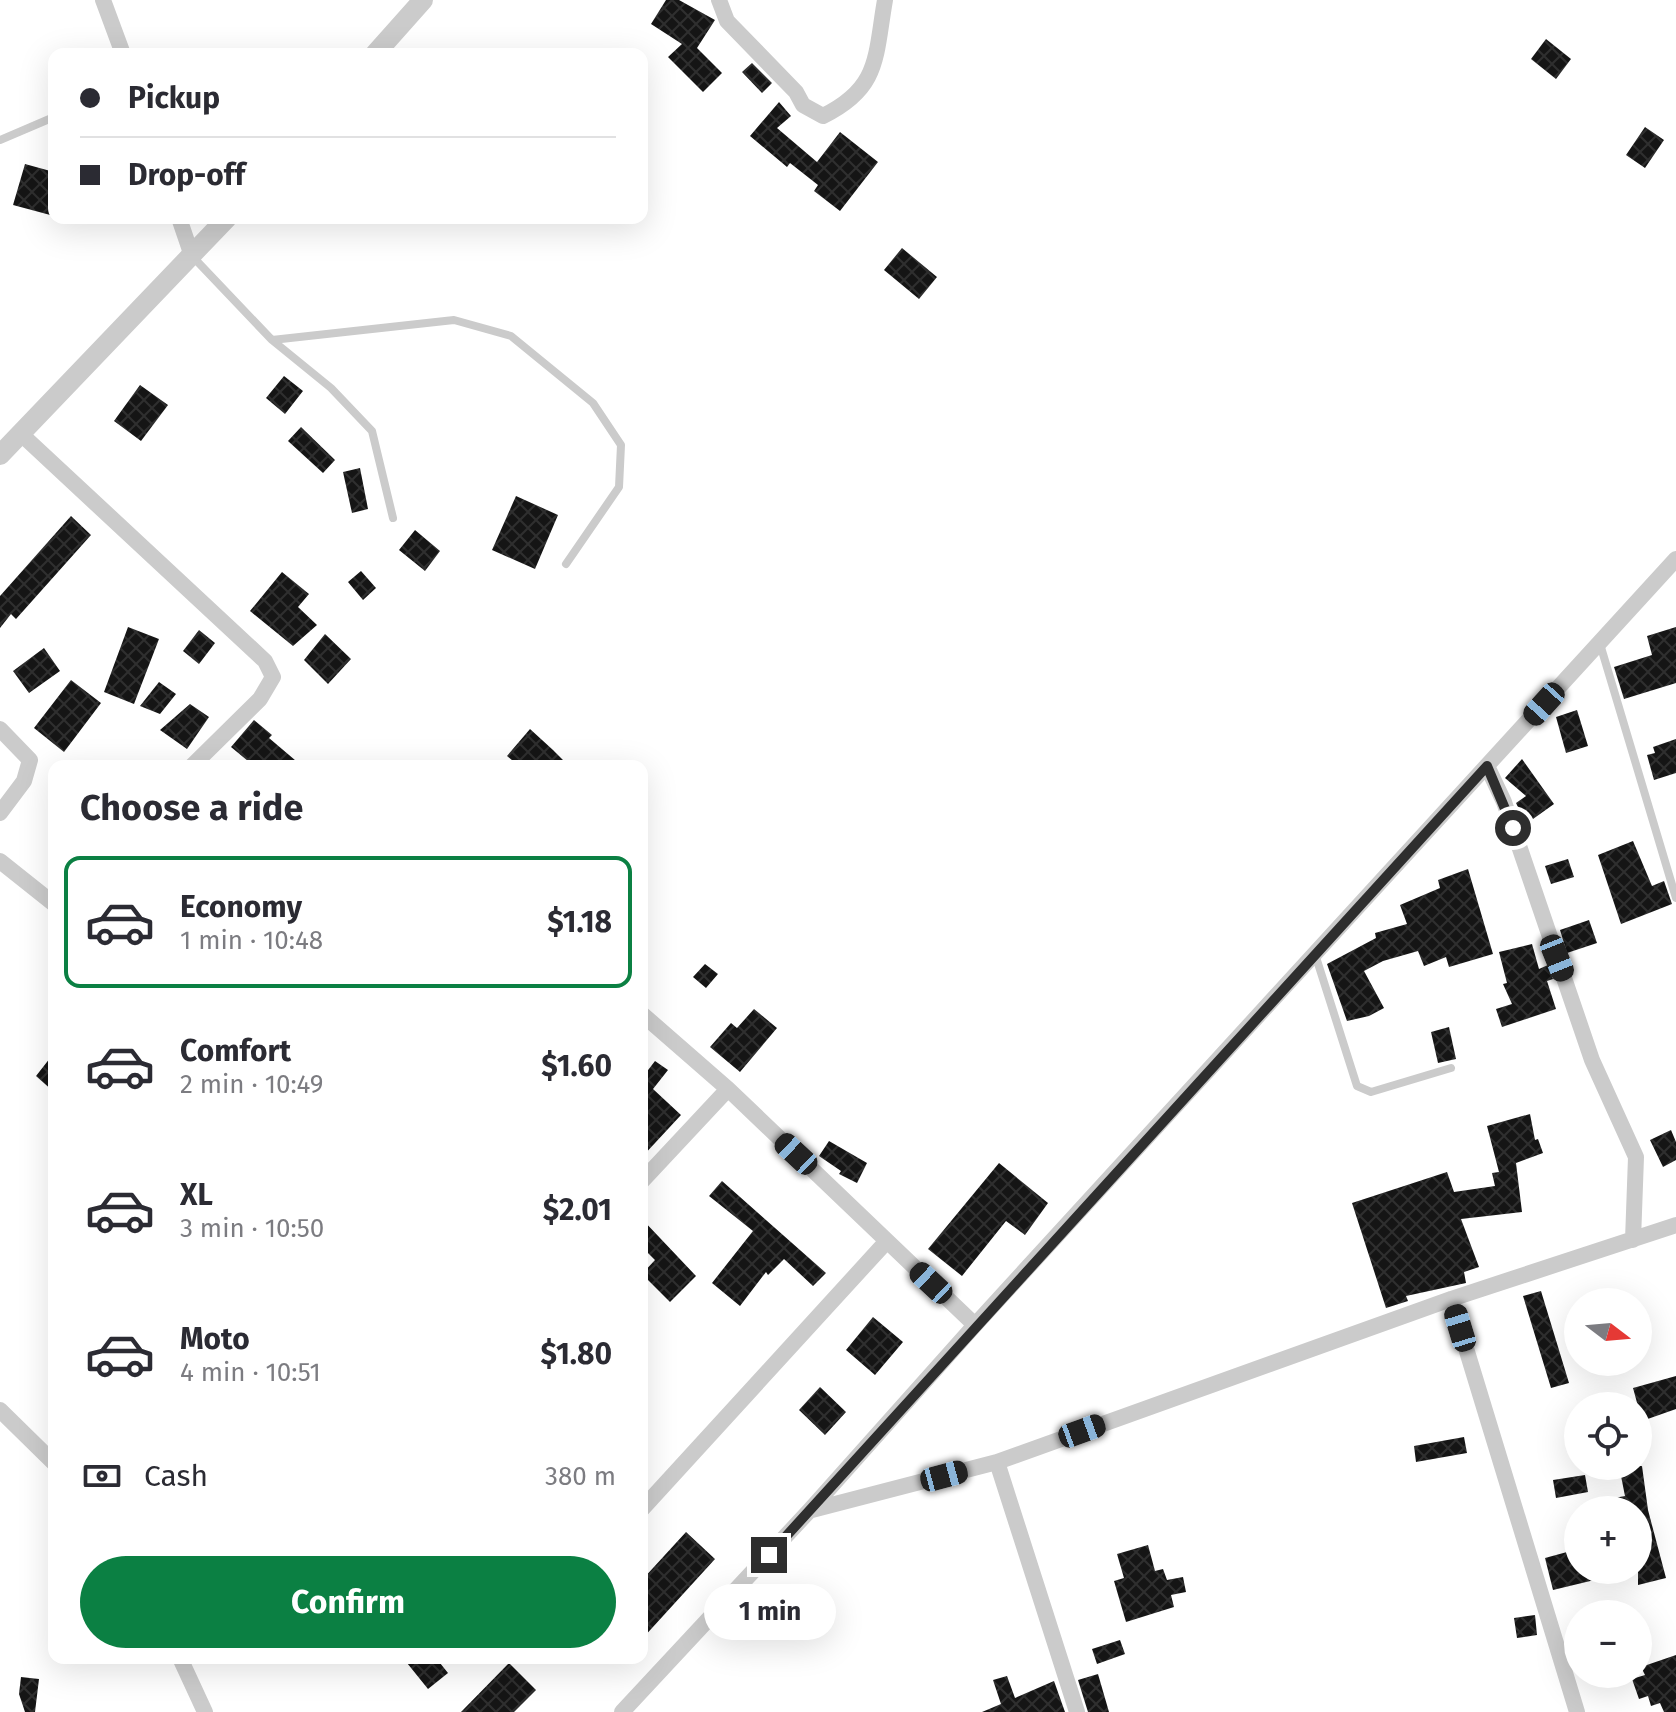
<!DOCTYPE html>
<html lang="en">
<head>
<meta charset="utf-8">
<style>
	:root { --surface:#fff; --page:#f7f7f7; --text:#2b2b33; --muted:#7c7c81; --line:#e1e1e2; --accent:#0b8043 }
	body { margin:0; font-family:"Fira Sans",sans-serif; background:var(--page); color:var(--text); height:100vh; display:flex; flex-direction:column; font-size:30px; white-space:nowrap }
	* { box-sizing:border-box; margin:0 }
	p { font-size:26px; color:var(--muted) }
	.icon { flex:none; width:44px; height:44px; fill:none; stroke:currentColor; stroke-width:2; stroke-linecap:round; stroke-linejoin:round }
	.map { position:relative; flex:1; overflow:hidden }
	.panel { position:absolute; left:48px; top:760px; width:600px; height:904px; display:flex; flex-direction:column; background:var(--surface); border-radius:16px; box-shadow:0 8px 32px #0002 }
	.panel>* { flex:none }
	.hud { position:absolute; left:48px; top:48px; width:600px; height:176px; border-radius:16px; box-shadow:0 8px 32px #0002; display:grid; align-content:center; height:176px; padding:0 32px; background:var(--surface) }
	.needle { width:52px; rotate:106deg }
	.tools { position:absolute; left:1564px; top:1288px; display:grid; gap:16px }
	.tools a { display:grid; place-items:center; width:88px; height:88px; border-radius:50%; background:var(--surface); box-shadow:0 8px 32px #0002; font-size:40px }
	.end { position:absolute; width:36px; height:36px; margin:-18px; border:10px solid #2e2e2e; background:#fff; box-shadow:0 0 0 4px #fff }
	.from { border-radius:50% }
	.bubble { position:absolute; height:56px; border-radius:28px; background:var(--surface); box-shadow:0 8px 32px #0002; font-size:26px; font-weight:700; line-height:56px; text-align:center }
	.car { position:absolute; width:24px; height:48px; margin:-24px -12px; border-radius:10px; box-shadow:0 0 6px 2px #0007; background:linear-gradient(#222 24%,#8ab4d8 0 40%,#222 0 76%,#8ab4d8 0 86%,#222 0) }
	.hud b { display:flex; align-items:center; gap:28px; height:76px; font-size:30px }
	.hud b+b { border-top:2px solid var(--line) }
	.hud i { width:20px; height:20px; background:var(--text) }
	ul { padding:0; list-style:none }
	li { display:flex; align-items:center; gap:24px; height:132px; margin:0 16px 12px; padding:0 16px; border:4px solid transparent; border-radius:16px }
	li div { flex:1 }
	li b { display:block; font-size:30px }
	li em { font-style:normal; font-weight:700 }
	li.active { border-color:var(--accent) }
	li>.icon { width:72px; height:72px; stroke-width:1.5 }
	h2 { padding:0 32px; font-size:36px; line-height:96px }
	.pay { display:flex; align-items:center; gap:20px; height:88px; padding:0 32px; font-size:30px }
	.pay p { margin-inline-start:auto }
	.action { display:flex; gap:16px; margin-top:auto; padding:16px 32px }
	.action a { flex:1; height:92px; border-radius:48px; background:var(--accent); color:#fff; font-size:32px; font-weight:700; line-height:92px; text-align:center }
	.map>svg:first-child { display:block }
</style>
</head>
<body>
<div class="map">
<svg width="1676" height="1712" viewBox="0 0 1676 1712">
	<defs>
		<pattern id="building-cross-hatch" width="8" height="8" patternUnits="userSpaceOnUse" patternTransform="scale(2)"><rect width="8" height="8" fill="#151515"/><path d="M0 0l8 8M0 8l8-8" fill="none" stroke="#2f2f2f"/></pattern>
	</defs>
	<rect width="100%" height="100%" fill="#fff"/>
	<path fill="url(#building-cross-hatch)" d="M666,0h13l36,20 -18,28 25,25 -19,19 -35,-35 14,-13 -31,-20z
		M1546,39l25,20 -15,20 -25,-20z
		M752,63l20,20 -10,10 -20,-21z
		M779,102l12,14 -14,12 40,34 23,-30 38,30 -38,49 -26,-20 4,-6 -28,-22 -3,4 -37,-31z
		M1645,127l19,13 -19,28 -19,-13z
		M25,164l29,8v44l-41,-11z
		M902,248l35,29 -18,22 -35,-29z
		M284,376l19,15 -18,23 -19,-16z
		M140,385l28,20 -27,36 -27,-20z
		M301,427l34,33 -12,13 -35,-32z
		M360,468l8,41 -16,4 -9,-41z
		M516,496l42,19 -23,54 -43,-19z
		M71,516l20,19 -75,84 -5,-5 -11,14v-32z
		M415,530l25,21 -15,20 -26,-21z
		M361,571l15,17 -13,12 -15,-18z
		M282,572l27,22 -11,13 19,18 -24,21 -43,-35z
		M128,627l31,12 -25,65 -30,-12z
		M1676,627v56l-52,16 -10,-32 38,-12 -5,-19z
		M199,630l16,13 -16,21 -16,-13z
		M325,634l26,25 -23,25 -24,-24z
		M44,648l16,23 -31,22 -16,-22z
		M71,680l30,23 -37,49 -30,-24z
		M159,682l17,12 -16,20 -20,-8z
		M190,704l19,13 -22,32 -27,-19z
		M1577,710l11,36 -22,7 -10,-36z
		M254,720l18,15 -3,3 33,28h-48l-23,-19z
		M530,729l23,21 16,16h-50l-12,-10z
		M1676,739v34l-22,7 -7,-25 8,-2 -2,-6z
		M1522,759l32,45 -28,20 -10,-21 10,-7 -21,-18z
		M1633,841l19,45 12,-5 8,23 -51,20 -23,-69z
		M1568,859l6,18 -23,7 -6,-18z
		M1468,869l25,85 -44,13 -3,-10 -22,9 -6,-15 -35,10 -19,10 20,37 -15,8 -22,5 -20,-57 49,-26 -1,-5 32,-9 -7,-19 40,-17 -2,-8z
		M1589,920l8,23 -30,10 -7,-23z
		M1532,944l7,25 9,-4 5,14 -6,2 9,28 -54,18 -6,-18 16,-5 -9,-20 4,-1 -8,-31z
		M705,964l13,10 -12,14 -13,-11z
		M754,1009l23,19 -37,44 -30,-25 21,-24 6,5z
		M1449,1027l7,32 -18,4 -7,-31z
		M54,1053v39l-18,-16z
		M655,1061l13,9 -15,19 28,26 -39,42v-79z
		M1530,1114l5,26 3,-1 5,14 -27,10 6,49 -61,7 18,48 -15,5 2,11 -60,13 2,5 -22,7 -34,-105 95,-31 7,20 41,-6 -3,-13 7,-1 -12,-46z
		M1671,1130l5,12v18l-13,7 -13,-27z
		M829,1141l38,22 -10,20 -18,-9 2,-3 -22,-15z
		M999,1163l49,40 -23,32 -19,-14 -44,55 -34,-27z
		M722,1181l104,92 -13,13 -29,-27 -16,16 -2,-3 -26,34 -28,-23 41,-52 -44,-35z
		M642,1219l54,57 -26,26 -28,-28 13,-14 -13,-13z
		M1541,1291l28,92 -18,5 -28,-92z
		M873,1317l30,25 -28,33 -29,-25z
		M1676,1376v33l-34,12 -9,-33z
		M820,1387l26,25 -21,23 -26,-25z
		M1464,1437l3,16 -51,9 -2,-16z
		M1619,1466h23l6,44 18,68 -28,7v-75h-44l-1,-8 32,-6z
		M1585,1475l3,17 -32,6 -3,-18z
		M686,1532l29,27 -73,80v-59z
		M1148,1545l7,26 8,-2 4,11 16,-3 3,15 -15,3 3,12 -48,15 -12,-41 10,-3 -7,-24z
		M1578,1549v21h32l1,6 -58,14 -8,-32z
		M1535,1615l2,20 -20,3 -3,-20z
		M1120,1640l5,14 -28,10 -5,-15z
		M1676,1655v57h-12l-4,-9 -9,3 -3,-10 -9,3 -7,-20 13,-4 -4,-8z
		M403,1658h33l12,15 -20,16z
		M509,1663l27,27 -22,22h-53z
		M1098,1674l11,38h-21l-10,-32z
		M1007,1676l8,22 39,-17 11,31h-83l19,-8 -8,-24z
		M21,1677l18,2 -4,33h-10l-6,-18z"/>
	<g fill="none" stroke-linecap="round" stroke-linejoin="round">
		<path stroke="#cbcbcb" stroke-width="8" d="M0,140l54,-23
			M193,257l79,83 182,-20 57,16 82,67 28,42 -2,42 -53,77
			M272,340l59,48 41,43 21,87
			M1600,644l76,254
			M1315,954l42,132 14,6 80,-24"/>
		<path stroke="#cbcbcb" stroke-width="16" d="M103,0l20,54
			M719,0l8,21 69,71 7,13 20,11c57,-28 52,-59 62,-116
			M179,218l13,38
			M20,433l245,228 8,16 -13,22 -68,67
			M0,729l30,31 -6,21 -24,32
			M1487,766l17,36 88,258 44,97 -3,83
			M0,861l54,43
			M642,1014l86,75 247,236
			M642,1181l86,-92
			M1451,1299l126,413
			M0,1410l54,53
			M997,1462l80,250
			M642,1509l245,-268
			M812,1510l185,-48 454,-163 225,-74
			M180,1658l25,54
			M622,1712l188,-202 165,-185 701,-766"/>
		<path stroke="#cbcbcb" stroke-width="20" d="M375,54l48,-54
			M0,455l227,-237"/>
	</g>
	<g fill="none" stroke-linecap="round" stroke-linejoin="round">
		<path stroke="#2e2e2e" stroke-width="10" d="M769,1555l718,-789 26,62"/>
	</g>
</svg>
<div class="tools">
<a><svg class="needle" viewBox="-14 -14 28 28"><path d="M0-13l5 13h-10z" fill="#e53935"/><path d="M0 13l5-13h-10z" fill="#7c7c81"/></svg></a>
<a><svg class="icon" aria-label="locate" viewBox="0 0 24 24"><circle cx="12" cy="12" r="6"/><path d="M12 2v4M12 18v4M2 12h4M18 12h4"/></svg></a>
<a>+</a>
<a>−</a>
</div>
<i class="end from" style="left:1513px;top:828px"></i>
<i class="end" style="left:769px;top:1555px"></i>
<div class="bubble" style="left:704px;top:1584px;width:132px">1 min</div>
<i class="car" style="left:1544px;top:704px;rotate:222deg"></i>
<i class="car" style="left:1557px;top:958px;rotate:158deg"></i>
<i class="car" style="left:796px;top:1154px;rotate:313deg"></i>
<i class="car" style="left:931px;top:1283px;rotate:313deg"></i>
<i class="car" style="left:1460px;top:1328px;rotate:343deg"></i>
<i class="car" style="left:1082px;top:1431px;rotate:70deg"></i>
<i class="car" style="left:944px;top:1476px;rotate:75deg"></i>
<div class="hud">
<b><i class="from"></i>Pickup</b>
<b><i></i>Drop-off</b>
</div>
<section class="panel">
<h2>Choose a ride</h2>
<ul>
<li class="active"><svg class="icon" aria-label="car" viewBox="0 0 24 24"><path d="M5 17H2v-5l4-1 3-4h7l3 4 3 1v5h-3M9 17h6M6 11h13"/><circle cx="7" cy="17" r="2"/><circle cx="17" cy="17" r="2"/></svg><div><b>Economy</b><p>1 min · 10:48</p></div><em>$1.18</em></li>
<li><svg class="icon" aria-label="car" viewBox="0 0 24 24"><path d="M5 17H2v-5l4-1 3-4h7l3 4 3 1v5h-3M9 17h6M6 11h13"/><circle cx="7" cy="17" r="2"/><circle cx="17" cy="17" r="2"/></svg><div><b>Comfort</b><p>2 min · 10:49</p></div><em>$1.60</em></li>
<li><svg class="icon" aria-label="car" viewBox="0 0 24 24"><path d="M5 17H2v-5l4-1 3-4h7l3 4 3 1v5h-3M9 17h6M6 11h13"/><circle cx="7" cy="17" r="2"/><circle cx="17" cy="17" r="2"/></svg><div><b>XL</b><p>3 min · 10:50</p></div><em>$2.01</em></li>
<li><svg class="icon" aria-label="car" viewBox="0 0 24 24"><path d="M5 17H2v-5l4-1 3-4h7l3 4 3 1v5h-3M9 17h6M6 11h13"/><circle cx="7" cy="17" r="2"/><circle cx="17" cy="17" r="2"/></svg><div><b>Moto</b><p>4 min · 10:51</p></div><em>$1.80</em></li>
</ul>
<div class="pay"><svg class="icon" aria-label="cash" viewBox="0 0 24 24"><path d="M3 7h18v10H3z"/><circle cx="12" cy="12" r="2"/></svg>Cash<p>380 m</p></div>
<div class="action"><a>Confirm</a></div>
</section>
</div>
</body>
</html>
